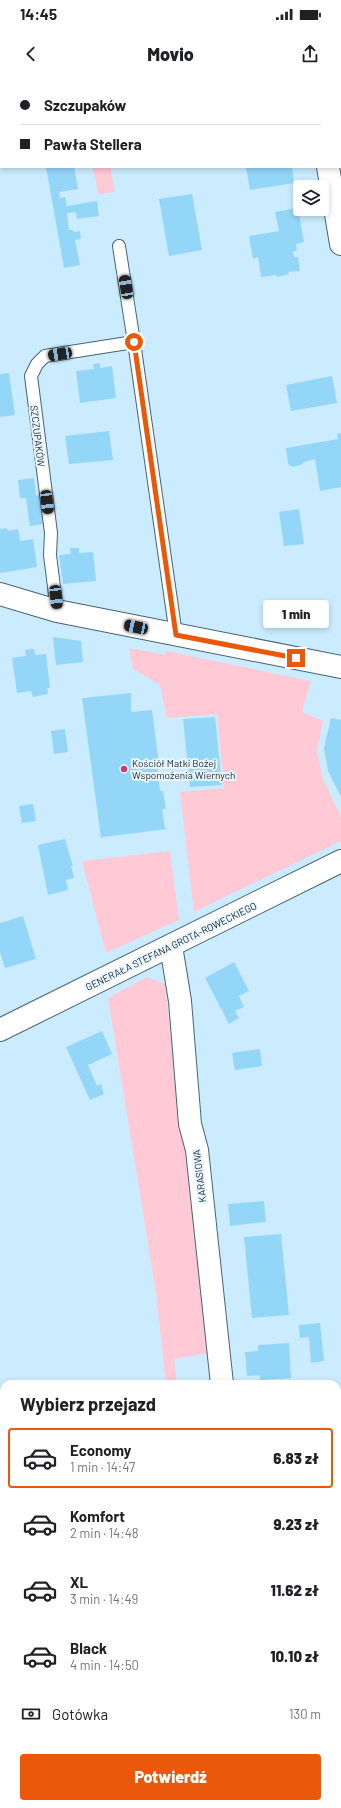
<!DOCTYPE html>
<html lang="pl">
<head>
<meta charset="utf-8">
<style>
	:root { --surface:#fff; --page:#f6f6f6; --text:#202124; --muted:#757577; --line:#e0e0e0; --accent:#ea580c }
	body { margin:0; font-family:Barlow,sans-serif; background:var(--page); color:var(--text); height:100vh; display:flex; flex-direction:column; font-size:15px; white-space:nowrap }
	* { box-sizing:border-box; margin:0 }
	p { font-size:13px; color:var(--muted) }
	.icon { flex:none; width:22px; height:22px; fill:none; stroke:currentColor; stroke-width:2; stroke-linecap:round; stroke-linejoin:round }
	.map { position:relative; flex:1; overflow:hidden }
	.panel { position:absolute; left:0px; top:1300px; width:341px; height:428px; display:flex; flex-direction:column; background:var(--surface); border-radius:12px 12px 0 0; box-shadow:0 2px 6px #0003 }
	.panel>* { flex:none }
	.top-card { position:absolute; left:0px; top:0px; width:341px; height:88px; box-shadow:0 2px 6px #0003; display:grid; align-content:center; height:88px; padding:0 20px; background:var(--surface) }
	.buttons { position:absolute; left:293px; top:100px; display:grid; gap:8px }
	.buttons a { display:grid; place-items:center; width:36px; height:36px; border-radius:4px; background:var(--surface); box-shadow:0 2px 6px #0003; font-size:20px }
	.end { position:absolute; width:18px; height:18px; margin:-9px; border:5px solid #ea580c; background:#fff; box-shadow:0 0 0 2px #fff }
	.from { border-radius:50% }
	.bubble { position:absolute; height:28px; border-radius:4px; background:var(--surface); box-shadow:0 2px 6px #0003; font-size:13px; font-weight:800; line-height:28px; text-align:center }
	.car { position:absolute; width:12px; height:24px; margin:-12px -6px; border-radius:5px; box-shadow:0 0 3px 1px #0007; background:linear-gradient(#222 24%,#8ab4d8 0 40%,#222 0 76%,#8ab4d8 0 86%,#222 0) }
	.top-card b { display:flex; align-items:center; gap:14px; height:38px; font-size:15px }
	.top-card b+b { border-top:1px solid var(--line) }
	.top-card i { width:10px; height:10px; background:var(--text) }
	ul { padding:0; list-style:none }
	li { display:flex; align-items:center; gap:12px; height:60px; margin:0 8px 6px; padding:0 12px; border:2px solid transparent; border-radius:4px }
	li div { flex:1 }
	li b { display:block; font-size:15px }
	li em { font-style:normal; font-weight:800 }
	li.on { border-color:var(--accent) }
	li>.icon { width:36px; height:36px; stroke-width:1.5 }
	h2 { padding:0 20px; font-size:18px; line-height:48px }
	.pay { display:flex; align-items:center; gap:10px; height:44px; padding:0 20px; font-size:15px }
	.pay p { margin-inline-start:auto }
	.primary-button { display:flex; gap:8px; margin-top:auto; padding:8px 20px }
	.primary-button a { flex:1; height:46px; border-radius:4px; background:var(--accent); color:#fff; font-size:16px; font-weight:800; line-height:46px; text-align:center }
	.status { display:flex; justify-content:space-between; align-items:center; height:28px; padding:0 20px; background:var(--surface); direction:ltr }
	.status svg { height:11px; fill:currentColor }
	header { display:flex; justify-content:space-between; align-items:center; height:52px; padding:0 20px; background:var(--surface); font-size:18px; font-weight:800 }
	.map>svg:first-child { display:block }
</style>
</head>
<body>
<div class="status"><b>14:45</b><svg viewBox="0 0 49 12"><path d="M0 12V9h3v3zM5 12V6h3v6zM10 12V3h3v9zM15 12V0h3v12zM26 1h20v11H26zM47 4h2v5h-2z"/></svg></div>
<header><svg class="icon" aria-label="back" viewBox="0 0 24 24"><path d="M15 5l-7 7 7 7"/></svg>Movio<svg class="icon" aria-label="share" viewBox="0 0 24 24"><path d="M12 15V3M7 8l5-5 5 5M5 13v7h14v-7"/></svg></header>
<div class="map">
<svg width="341" height="1728" viewBox="0 0 341 1728">
	<rect width="100%" height="100%" fill="#cbecff"/>
	<path fill="#ffc9d6" d="M325,0h16v92l-1,-91z
		M93,87h17l5,25 -17,2z
		M129,568l36,7 1,-4 145,30 -9,31 21,9 -6,30 6,28 18,38v24l-147,71 -14,-120 44,-4 -7,-74 -50,4 -7,-33 -27,-16z
		M170,771l9,69 -73,33 -24,-92z
		M147,897l18,7 17,156 9,7 19,206 -36,6 3,25h-11l-1,-9 -9,-83 -48,-294z
		M337,1394l4,34v133l-4,-1z"/>
	<path fill="#94d6f8" d="M46,87h28l4,22 -19,3 1,6 5,-1 2,9 30,-5 2,15 -22,3 -1,-7 -9,1 2,17h4l1,2 6,-1 1,8 -6,1 5,25 -16,3z
		M246,87h46l2,16 -44,7z
		M192,114l10,56 -33,6 -10,-57z
		M298,128l6,34 -8,2 1,7h-4l1,6h4l2,14 -12,1 1,2 -12,3 -1,-2 -15,2 -3,-20 -5,2 -4,-23 30,-5 -4,-19z
		M100,283v5l12,-2 4,32 -36,5 -4,-32 18,-2 -1,-5z
		M9,293l6,42 -15,2v-43z
		M332,296l5,27 -46,8 -5,-26z
		M109,351l4,29 -44,4 -4,-28z
		M341,353v54l-21,4 -5,-32 -11,3 -3,3 -9,2 -4,-3 -2,-16 52,-9 -1,-5z
		M34,398l2,18 3,-1 4,29 -13,2 -4,-28h-6l-2,-18z
		M299,429l5,35 -20,2 -5,-34z
		M7,448l1,3 10,-2 2,12 13,-2 4,28 -37,6v-44z
		M70,468h9v5l14,-1 3,29 -33,3 -4,-29 12,-1z
		M53,557l28,4 2,21 -27,3z
		M34,569l1,6 11,-1 4,34h-3l1,6 -15,3 -2,-6 -14,2 -5,-35 14,-2 -1,-6z
		M131,613v19l21,-2 7,54 -2,2 3,25h3l3,18h-4l3,19 2,1 -64,8 -2,1 -19,-140z
		M215,637l7,68 -32,2 -7,-68z
		M331,638l10,2v77l-13,-26 -4,-23z
		M65,649l3,23 -14,2 -3,-23z
		M33,724l3,17 -14,2 -3,-17z
		M65,759l8,27h-2l3,12 -8,2 2,10 -20,5 -10,-50z
		M23,836l13,43 -31,9 -5,-16v-29z
		M234,882l15,29 -10,5 5,11 -9,4 4,7 -10,6 -24,-46z
		M102,951l10,23 -24,11 9,21 4,-2 3,10 -14,6 -24,-53z
		M260,969l2,17 -27,4 -3,-17z
		M264,1121l2,21 -36,4 -2,-22z
		M281,1154l8,81 -37,3 -8,-81z
		M320,1243l4,38 -13,2 -2,-26 -9,1 -1,-13z
		M289,1263l2,35 -31,2v-5l-13,1 -2,-24 13,-1v-6z"/>
	<g fill="none" stroke-linecap="round" stroke-linejoin="round">
		<g stroke="#466373" stroke-width="14">
			<path id="service" d="M134,262l42,293
				M57,531l-7,-56 1,-22 -20,-157 6,-12 8,-8 89,-14 -15,-96"/>
		</g>
		<g stroke="#466373" stroke-width="24">
			<path id="minor" d="M313,0v1
				M328,87l13,77
				M0,514l57,17 284,56
				M171,866l9,55 10,123 7,26 25,234
				M251,1724v4"/>
		</g>
		<g stroke="#466373" stroke-width="24">
			<path id="tertiary" d="M0,950l341,-169"/>
		</g>
		<use href="#service" stroke="#fff" stroke-width="12"/>
		<use href="#minor" stroke="#fff" stroke-width="22"/>
		<use href="#tertiary" stroke="#fff" stroke-width="22"/>
	</g>
	<g fill="none" stroke-linecap="round" stroke-linejoin="round">
		<path stroke="#ea580c" stroke-width="5" d="M134,262l42,293 120,23"/>
	</g>
	<circle fill="#c93e72" stroke="#e9f6fe" stroke-width="1.5" cx="124" cy="689" r="4"/>
	<g text-anchor="middle" dominant-baseline="central" stroke-width="4" stroke-linejoin="round" paint-order="stroke">
		<g font-size="10" fill="#212d34" stroke="#e9f6fe">
			<text transform="translate(38 356) rotate(83)">SZCZUPAKÓW</text>
			<text transform="translate(171 866) rotate(-26)">GENERAŁA STEFANA GROTA-ROWECKIEGO</text>
			<text transform="translate(199 1096) rotate(-97)">KARASIOWA</text>
		</g>
		<g font-size="10" fill="#212d34" stroke="#e9f6fe" text-anchor="start">
			<text x="132" y="683">Kościół Matki Bożej<tspan x="132" dy="12">Wspomożenia Wiernych</tspan></text>
		</g>
	</g>
</svg>
<div class="buttons">
<a><svg class="icon" aria-label="layers" viewBox="0 0 24 24"><path d="M12 4l9 5-9 5-9-5zM3 14l9 5 9-5"/></svg></a>
</div>
<i class="end from" style="left:134px;top:262px"></i>
<i class="end" style="left:296px;top:578px"></i>
<div class="bubble" style="left:263px;top:520px;width:66px">1 min</div>
<i class="car" style="left:126px;top:207px;rotate:351deg"></i>
<i class="car" style="left:60px;top:274px;rotate:261deg"></i>
<i class="car" style="left:47px;top:422px;rotate:173deg"></i>
<i class="car" style="left:56px;top:517px;rotate:173deg"></i>
<i class="car" style="left:136px;top:547px;rotate:282deg"></i>
<div class="top-card">
<b><i class="from"></i>Szczupaków</b>
<b><i></i>Pawła Stellera</b>
</div>
<section class="panel">
<h2>Wybierz przejazd</h2>
<ul>
<li class="on"><svg class="icon" aria-label="car" viewBox="0 0 24 24"><path d="M5 17H2v-5l4-1 3-4h7l3 4 3 1v5h-3M9 17h6M6 11h13"/><circle cx="7" cy="17" r="2"/><circle cx="17" cy="17" r="2"/></svg><div><b>Economy</b><p>1 min · 14:47</p></div><em>6.83 zł</em></li>
<li><svg class="icon" aria-label="car" viewBox="0 0 24 24"><path d="M5 17H2v-5l4-1 3-4h7l3 4 3 1v5h-3M9 17h6M6 11h13"/><circle cx="7" cy="17" r="2"/><circle cx="17" cy="17" r="2"/></svg><div><b>Komfort</b><p>2 min · 14:48</p></div><em>9.23 zł</em></li>
<li><svg class="icon" aria-label="car" viewBox="0 0 24 24"><path d="M5 17H2v-5l4-1 3-4h7l3 4 3 1v5h-3M9 17h6M6 11h13"/><circle cx="7" cy="17" r="2"/><circle cx="17" cy="17" r="2"/></svg><div><b>XL</b><p>3 min · 14:49</p></div><em>11.62 zł</em></li>
<li><svg class="icon" aria-label="car" viewBox="0 0 24 24"><path d="M5 17H2v-5l4-1 3-4h7l3 4 3 1v5h-3M9 17h6M6 11h13"/><circle cx="7" cy="17" r="2"/><circle cx="17" cy="17" r="2"/></svg><div><b>Black</b><p>4 min · 14:50</p></div><em>10.10 zł</em></li>
</ul>
<div class="pay"><svg class="icon" aria-label="cash" viewBox="0 0 24 24"><path d="M3 7h18v10H3z"/><circle cx="12" cy="12" r="2"/></svg>Gotówka<p>130 m</p></div>
<div class="primary-button"><a>Potwierdź</a></div>
</section>
</div>
</body>
</html>
